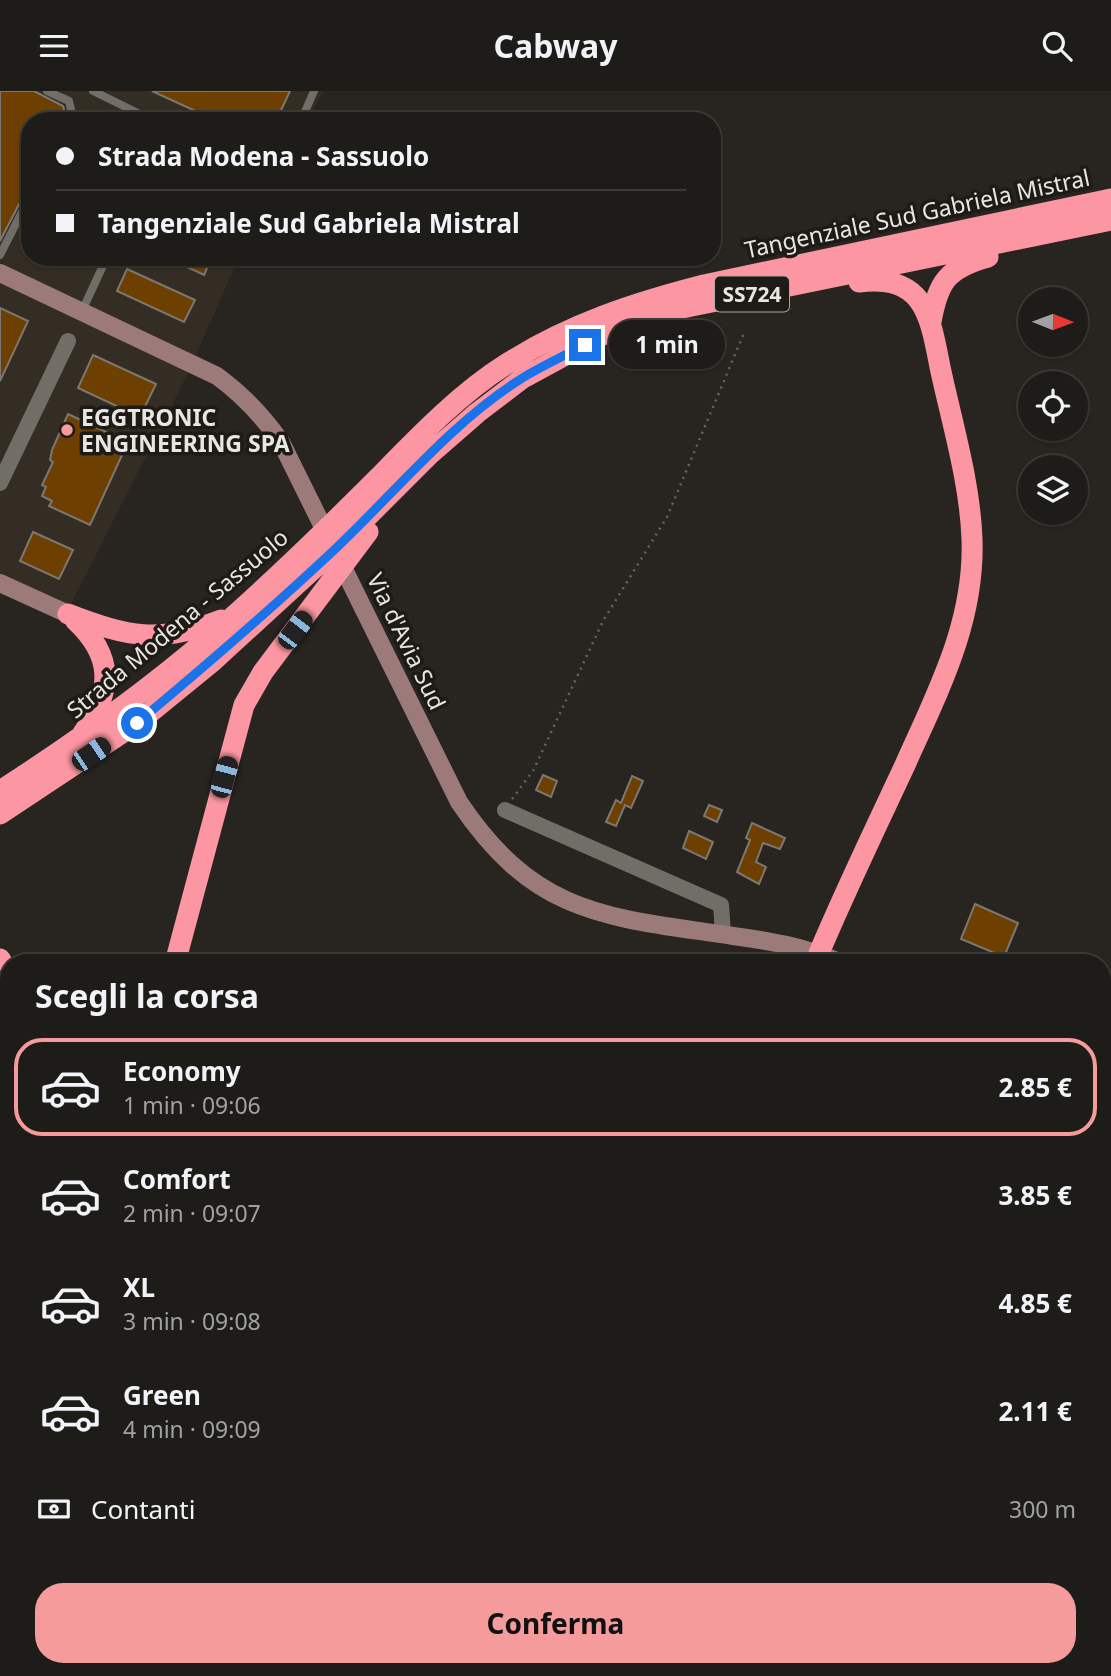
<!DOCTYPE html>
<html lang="it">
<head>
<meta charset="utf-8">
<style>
	:root { --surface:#1e1c18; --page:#262521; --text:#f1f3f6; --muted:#a1a1a2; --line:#3c3a37; --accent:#f59b9c }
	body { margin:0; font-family:"Noto Sans",sans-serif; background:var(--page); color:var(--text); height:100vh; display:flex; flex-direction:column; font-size:26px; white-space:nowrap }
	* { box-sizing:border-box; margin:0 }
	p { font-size:23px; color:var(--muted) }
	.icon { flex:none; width:38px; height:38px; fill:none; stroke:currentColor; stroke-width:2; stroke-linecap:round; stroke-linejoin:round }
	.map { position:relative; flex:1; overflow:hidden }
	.sheet { position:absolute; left:0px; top:863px; width:1111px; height:723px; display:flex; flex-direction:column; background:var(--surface); border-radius:28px 28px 0 0; box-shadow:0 2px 5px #0004,0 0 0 2px var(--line) }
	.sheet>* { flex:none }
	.banner { position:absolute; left:21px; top:21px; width:700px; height:154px; border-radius:28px; box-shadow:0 2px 5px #0004,0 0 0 2px var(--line); display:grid; align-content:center; height:154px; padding:0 35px; background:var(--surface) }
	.needle { width:46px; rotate:91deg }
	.buttons { position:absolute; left:1018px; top:196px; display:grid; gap:14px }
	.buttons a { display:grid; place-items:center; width:70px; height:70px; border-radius:50%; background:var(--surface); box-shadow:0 2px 5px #0004,0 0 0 2px var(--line); font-size:35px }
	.end { position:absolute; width:32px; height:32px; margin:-16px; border:9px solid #1a73e8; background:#fff; box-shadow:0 0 0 4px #fff }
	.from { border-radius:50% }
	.bubble { position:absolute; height:49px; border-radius:24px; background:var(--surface); box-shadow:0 2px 5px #0004,0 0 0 2px var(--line); font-size:23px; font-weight:700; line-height:49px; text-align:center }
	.car { position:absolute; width:21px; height:42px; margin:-21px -10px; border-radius:9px; box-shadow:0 0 5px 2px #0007; background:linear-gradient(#222 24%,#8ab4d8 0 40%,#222 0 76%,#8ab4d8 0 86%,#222 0) }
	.banner b { display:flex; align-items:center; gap:24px; height:66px; font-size:26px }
	.banner b+b { border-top:2px solid var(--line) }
	.banner i { width:18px; height:18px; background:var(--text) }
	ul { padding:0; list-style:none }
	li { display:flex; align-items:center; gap:21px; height:98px; margin:0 14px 10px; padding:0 21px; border:4px solid transparent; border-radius:28px }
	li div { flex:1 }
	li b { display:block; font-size:26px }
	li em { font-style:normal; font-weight:700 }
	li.on { border-color:var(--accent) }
	li>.icon { width:63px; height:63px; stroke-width:1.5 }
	h2 { padding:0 35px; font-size:32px; line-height:84px }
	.pay { display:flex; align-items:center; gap:18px; height:77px; padding:0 35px; font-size:26px }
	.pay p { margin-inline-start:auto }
	.button { display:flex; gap:14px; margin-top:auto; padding:14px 35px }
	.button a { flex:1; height:80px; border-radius:28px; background:var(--accent); color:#111; font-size:28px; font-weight:700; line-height:80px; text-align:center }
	header { display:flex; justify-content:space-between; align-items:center; height:91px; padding:0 35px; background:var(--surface); font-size:32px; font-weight:700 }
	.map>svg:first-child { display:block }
</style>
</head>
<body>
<header><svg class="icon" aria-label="menu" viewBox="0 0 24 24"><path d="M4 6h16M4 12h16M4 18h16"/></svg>Cabway<svg class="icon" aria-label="search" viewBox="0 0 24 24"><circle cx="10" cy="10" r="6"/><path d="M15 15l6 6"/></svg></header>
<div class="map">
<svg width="1111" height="1585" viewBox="0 0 1111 1585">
	<rect width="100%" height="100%" fill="#282520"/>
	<path fill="#332d23" d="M0,0h323l-15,30h-278v136h209l-51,116 -125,247 -63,-28z
		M0,1247l9,4v326h843l7,3 3,-3h51l-4,8h-909z"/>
	<path fill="#6d4002" stroke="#7c7772" stroke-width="2" d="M0,0h34l29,15 1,3 -5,12h-29v62l-30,58z
		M152,0h138l-14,30h-59z
		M166,166h46l-8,18z
		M127,178l68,31 -11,22 -67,-31z
		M0,217l28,13 -28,60z
		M93,264l63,29 -16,33 -62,-29z
		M68,323l60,28 -38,83 -41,-19 3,-5 -10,-5 4,-9 -4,-2 11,-23 -3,-2 2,-10z
		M33,441l40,18 -14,29 -39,-18z
		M543,684l14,6 -6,16 -15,-7z
		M632,685l11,5 -12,27 -6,-3 -9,21 -10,-4 10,-22 5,3z
		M709,714l13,5 -5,12 -13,-6z
		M752,732l33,15 -5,11 -17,-6 -7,19 10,5 -7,17 -22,-12 13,-32 -4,-2z
		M689,740l24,11 -7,17 -23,-11z
		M975,813l43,19 -14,34 -43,-18z"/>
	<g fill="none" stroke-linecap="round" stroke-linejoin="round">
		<path stroke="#676460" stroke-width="2.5" stroke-dasharray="2 5" stroke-linecap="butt" d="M512,708l21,-28 70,-150 64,-104 77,-184
			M1102,1514l9,-19"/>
		<path stroke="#716e68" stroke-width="8" d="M47,0l22,10 3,13 -4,7
			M93,0l61,30
			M301,30l13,-30
			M0,164l30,-59
			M82,220l25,-54"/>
		<path stroke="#716e68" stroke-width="16" d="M0,392l68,-142
			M505,719l216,95 2,29
			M1102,1388l9,-16
			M1102,1547l9,-18
			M802,1577l18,8
			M881,1585l4,-8
			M1001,1585l5,-8
			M1085,1585l4,-8"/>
		<path stroke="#9b7a79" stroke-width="18" d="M0,182l217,103c26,19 45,39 64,66l178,360c77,115 149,115 274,134 38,5 73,11 108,27
			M0,492l68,31
			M1102,989l9,3
			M0,1292l9,-18"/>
		<path stroke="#fc96a2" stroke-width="21" d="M931,231c7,-40 16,-54 57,-65
			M68,523c60,23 91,30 153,6
			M75,529c39,36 38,71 8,113
			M0,700c84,-54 163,-111 237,-178 48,-43 95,-89 141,-135 40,-41 82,-85 130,-115 62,-39 126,-60 196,-78l407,-86
			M0,723l137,-91 76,-62 121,-111 96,-96 47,-41 46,-35 83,-45 76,-25 429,-88
			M819,862c27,-64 57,-126 86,-188 33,-74 70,-143 67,-226 -2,-57 -20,-116 -32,-172 -10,-52 -16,-93 -81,-85
			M0,868l9,15
			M175,872l69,-258 19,-33 105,-140
			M0,973l9,30
			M3,1233l6,-24"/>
	</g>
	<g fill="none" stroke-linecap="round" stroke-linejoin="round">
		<path stroke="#1a73e8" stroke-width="9" d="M137,632c66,-55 132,-112 195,-171 63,-59 118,-129 192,-175 20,-12 41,-22 61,-32"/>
	</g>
	<circle fill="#f59b9c" stroke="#1e1b17" stroke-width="2.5" cx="67" cy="339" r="7"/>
	<g text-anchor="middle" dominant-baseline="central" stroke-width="7" stroke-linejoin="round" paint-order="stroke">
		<rect fill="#1e1b17" stroke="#aba9a6" stroke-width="2" x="715" y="185.5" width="74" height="35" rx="5"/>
		<g font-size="21" font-weight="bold" fill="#e8e6e3">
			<text x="752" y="203">SS724</text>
		</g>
		<g font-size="23" fill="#e8e6e3" stroke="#1e1b17">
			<text transform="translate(917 122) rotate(-12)">Tangenziale Sud Gabriela Mistral</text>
			<text transform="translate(177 532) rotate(-40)">Strada Modena - Sassuolo</text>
			<text transform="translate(407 550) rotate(64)">Via d'Avia Sud</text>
		</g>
		<g font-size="23" font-weight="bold" fill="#e8e6e3" stroke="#1e1b17" text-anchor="start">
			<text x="81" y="326">EGGTRONIC<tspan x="81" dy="26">ENGINEERING SPA</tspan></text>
		</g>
	</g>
</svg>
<div class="buttons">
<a><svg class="needle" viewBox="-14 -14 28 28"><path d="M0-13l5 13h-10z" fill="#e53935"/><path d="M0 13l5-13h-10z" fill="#a1a1a2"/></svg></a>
<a><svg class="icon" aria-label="locate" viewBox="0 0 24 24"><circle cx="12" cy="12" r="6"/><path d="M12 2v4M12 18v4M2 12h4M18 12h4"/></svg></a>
<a><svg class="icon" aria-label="layers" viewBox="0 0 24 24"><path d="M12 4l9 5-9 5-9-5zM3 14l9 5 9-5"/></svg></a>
</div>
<i class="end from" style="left:137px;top:632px"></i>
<i class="end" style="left:585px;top:254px"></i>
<div class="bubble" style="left:609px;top:229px;width:116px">1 min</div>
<i class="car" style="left:295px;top:539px;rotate:37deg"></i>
<i class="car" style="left:91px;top:663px;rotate:56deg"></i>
<i class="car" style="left:224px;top:686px;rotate:15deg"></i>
<div class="banner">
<b><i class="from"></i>Strada Modena - Sassuolo</b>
<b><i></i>Tangenziale Sud Gabriela Mistral</b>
</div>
<section class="sheet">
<h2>Scegli la corsa</h2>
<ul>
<li class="on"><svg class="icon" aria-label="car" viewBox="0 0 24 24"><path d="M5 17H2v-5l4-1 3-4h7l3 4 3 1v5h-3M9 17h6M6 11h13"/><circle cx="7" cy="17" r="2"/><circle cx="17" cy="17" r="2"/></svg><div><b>Economy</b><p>1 min · 09:06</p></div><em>2.85 €</em></li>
<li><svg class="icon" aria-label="car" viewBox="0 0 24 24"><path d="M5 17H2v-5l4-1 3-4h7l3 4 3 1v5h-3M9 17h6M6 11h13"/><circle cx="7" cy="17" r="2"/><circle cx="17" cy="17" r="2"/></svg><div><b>Comfort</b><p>2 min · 09:07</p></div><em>3.85 €</em></li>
<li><svg class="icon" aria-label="car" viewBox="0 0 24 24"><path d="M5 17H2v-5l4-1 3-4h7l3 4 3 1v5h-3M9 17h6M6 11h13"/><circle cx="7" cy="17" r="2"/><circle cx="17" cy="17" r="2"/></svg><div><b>XL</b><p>3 min · 09:08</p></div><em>4.85 €</em></li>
<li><svg class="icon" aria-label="car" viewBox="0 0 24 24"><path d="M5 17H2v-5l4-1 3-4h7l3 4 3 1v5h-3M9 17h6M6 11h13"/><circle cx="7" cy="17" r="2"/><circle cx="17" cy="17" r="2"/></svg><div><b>Green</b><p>4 min · 09:09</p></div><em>2.11 €</em></li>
</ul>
<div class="pay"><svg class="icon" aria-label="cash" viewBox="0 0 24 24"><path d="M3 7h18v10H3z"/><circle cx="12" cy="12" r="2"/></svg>Contanti<p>300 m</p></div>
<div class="button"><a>Conferma</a></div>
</section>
</div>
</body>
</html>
